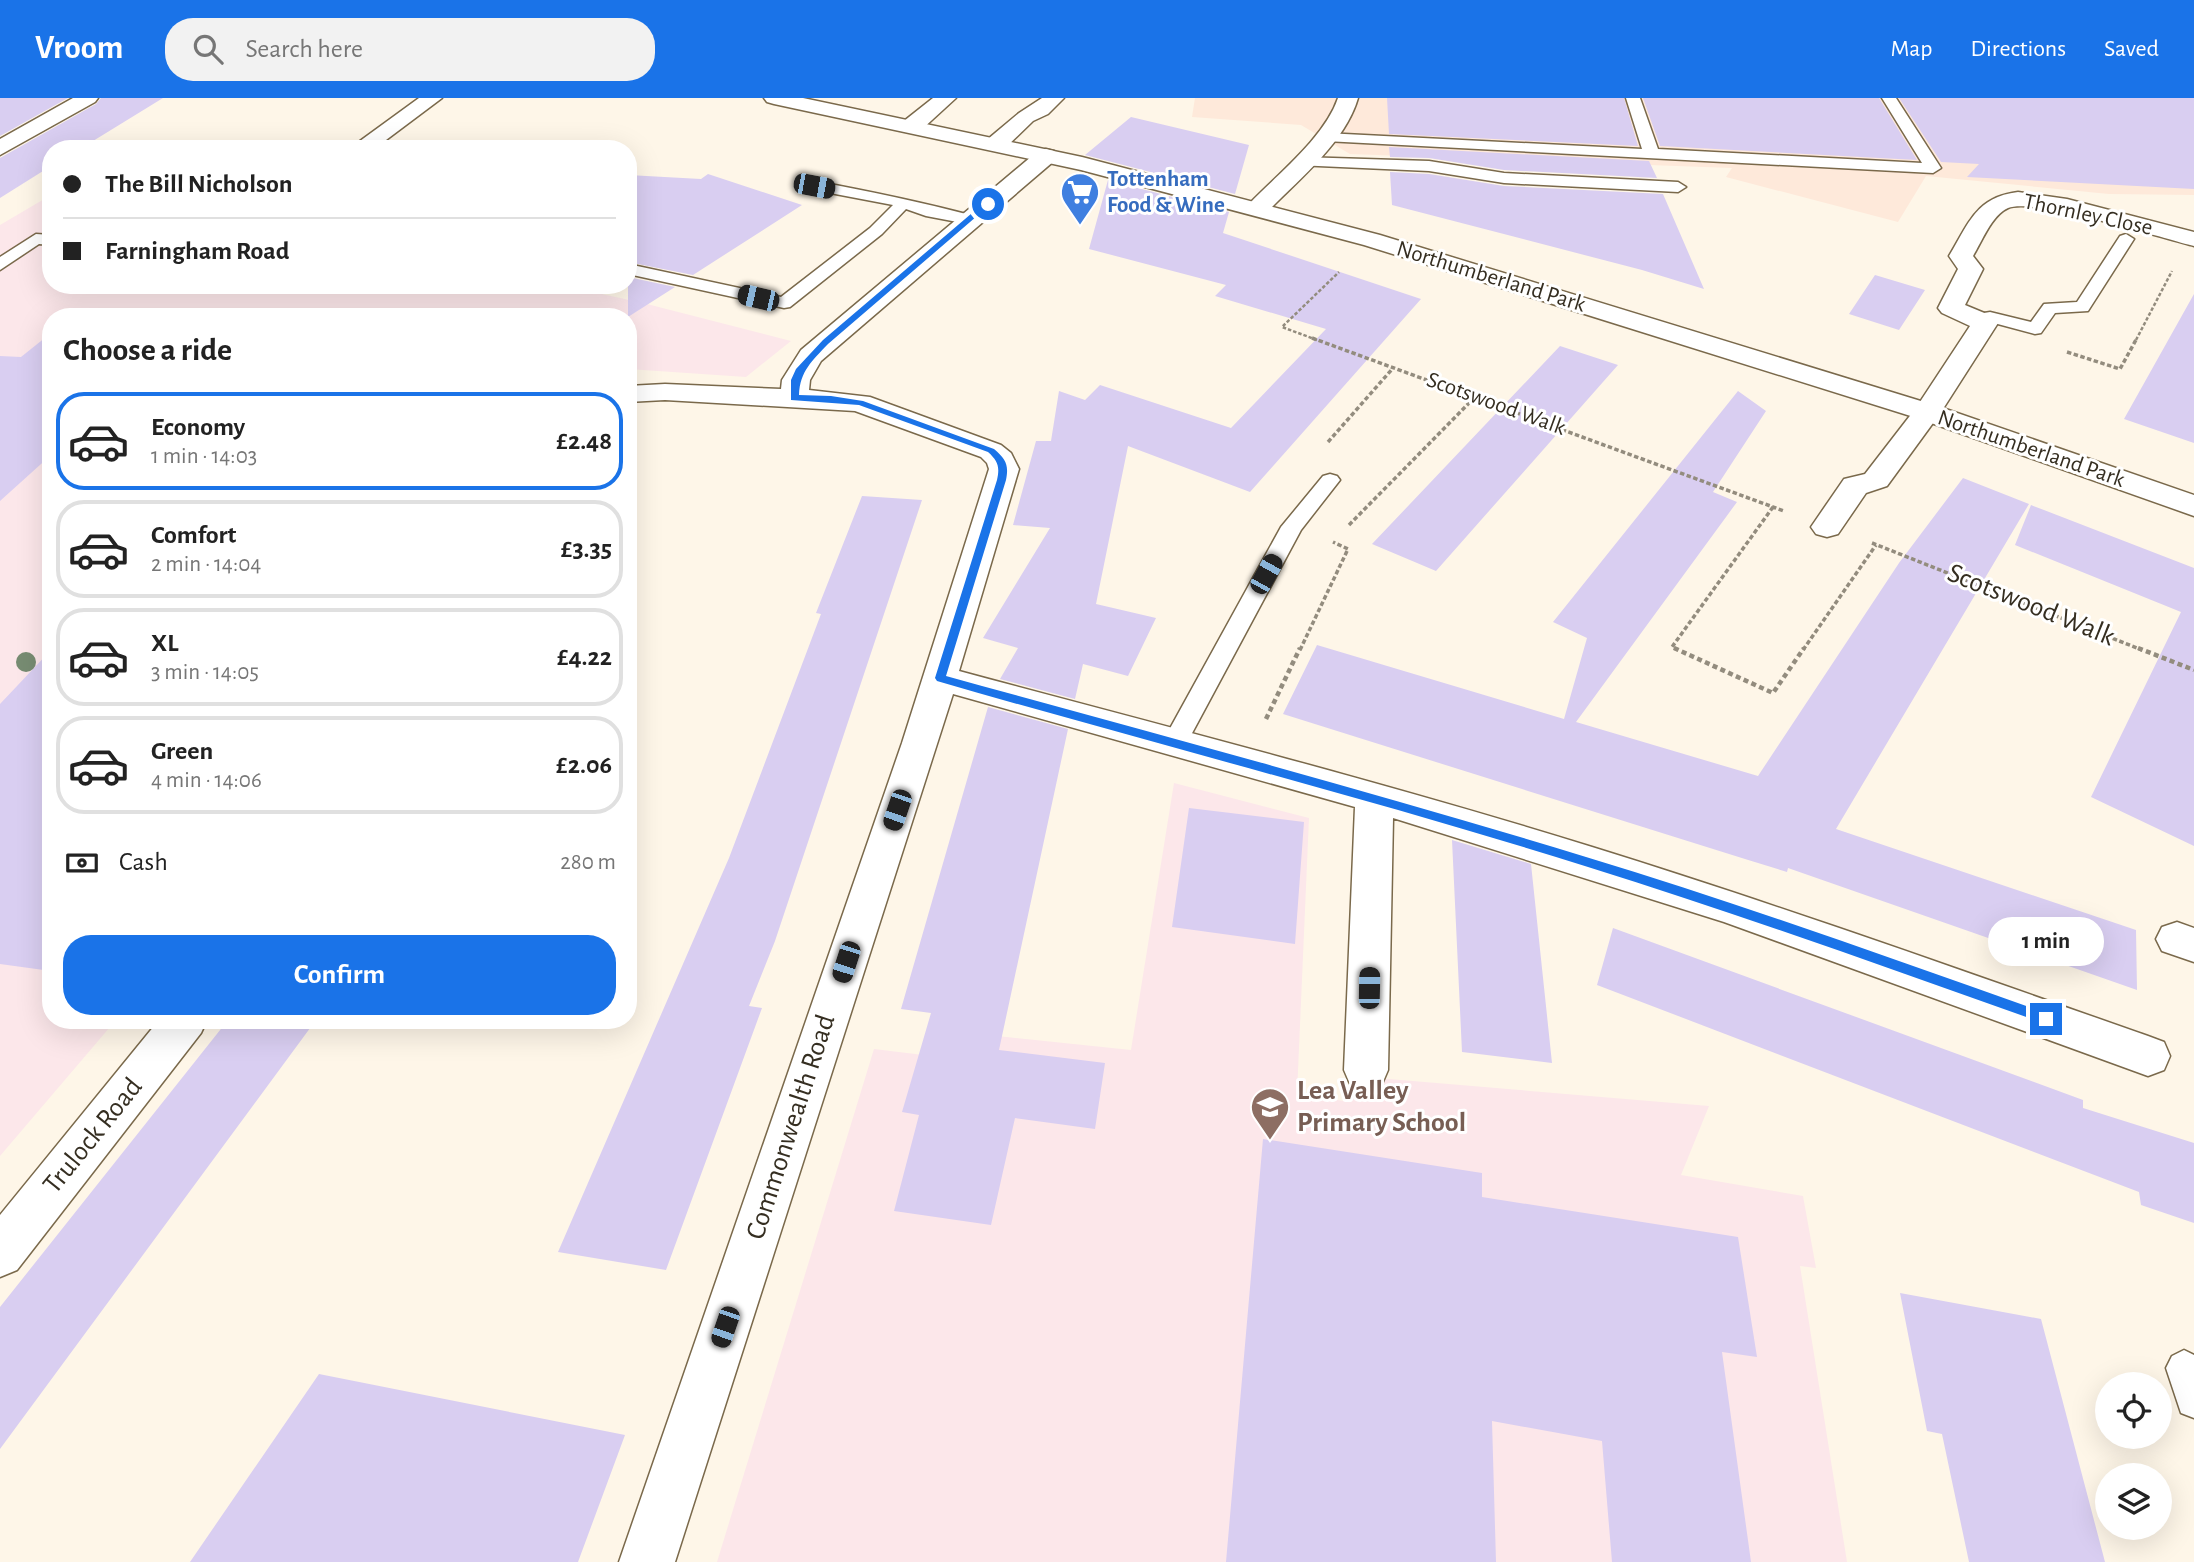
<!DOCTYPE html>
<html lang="en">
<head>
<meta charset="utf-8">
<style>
	:root { --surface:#fff; --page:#f2f2f2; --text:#222; --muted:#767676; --line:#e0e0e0; --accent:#1a73e8 }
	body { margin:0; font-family:"Alegreya Sans",sans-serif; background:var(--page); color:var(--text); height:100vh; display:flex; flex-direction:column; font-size:26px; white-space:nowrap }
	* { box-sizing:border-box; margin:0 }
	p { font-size:23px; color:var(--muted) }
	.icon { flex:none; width:38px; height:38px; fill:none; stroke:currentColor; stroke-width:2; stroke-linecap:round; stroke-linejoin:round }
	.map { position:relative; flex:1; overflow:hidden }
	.panel { position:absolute; left:42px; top:210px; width:595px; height:721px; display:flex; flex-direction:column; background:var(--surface); border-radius:28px; box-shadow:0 7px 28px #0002 }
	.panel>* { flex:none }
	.hud { position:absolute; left:42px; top:42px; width:595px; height:154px; border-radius:28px; box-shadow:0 7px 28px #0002; display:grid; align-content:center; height:154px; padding:0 21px; background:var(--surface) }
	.controls { position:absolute; left:2095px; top:1274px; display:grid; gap:14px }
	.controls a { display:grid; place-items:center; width:77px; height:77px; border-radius:50%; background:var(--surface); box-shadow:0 7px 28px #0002; font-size:35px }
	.end { position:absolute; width:32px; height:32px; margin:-16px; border:9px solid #1a73e8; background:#fff; box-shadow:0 0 0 4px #fff }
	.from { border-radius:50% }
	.bubble { position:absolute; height:49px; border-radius:24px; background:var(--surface); box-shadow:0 7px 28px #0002; font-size:23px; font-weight:600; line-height:49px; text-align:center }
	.car { position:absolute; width:21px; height:42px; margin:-21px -10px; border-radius:9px; box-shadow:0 0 5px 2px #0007; background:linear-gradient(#222 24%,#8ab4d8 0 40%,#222 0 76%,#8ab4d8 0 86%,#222 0) }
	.hud b { display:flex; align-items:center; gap:24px; height:66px; font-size:26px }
	.hud b+b { border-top:2px solid var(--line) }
	.hud i { width:18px; height:18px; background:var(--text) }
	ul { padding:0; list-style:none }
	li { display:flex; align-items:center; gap:21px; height:98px; margin:0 14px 10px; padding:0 7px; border:4px solid var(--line); border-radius:28px }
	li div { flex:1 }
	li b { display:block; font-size:26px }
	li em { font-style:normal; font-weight:600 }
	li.selected { border-color:var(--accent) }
	li>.icon { width:63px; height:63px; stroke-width:1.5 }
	h2 { padding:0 21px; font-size:32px; line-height:84px }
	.pay { display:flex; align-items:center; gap:18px; height:77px; padding:0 21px; font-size:26px }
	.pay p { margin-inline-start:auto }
	.cta { display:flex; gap:14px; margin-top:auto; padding:14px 21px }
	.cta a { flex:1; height:80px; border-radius:28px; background:var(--accent); color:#fff; font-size:28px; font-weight:600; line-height:80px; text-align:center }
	header { display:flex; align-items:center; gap:42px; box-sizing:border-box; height:98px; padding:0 35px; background:var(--accent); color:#fff }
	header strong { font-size:33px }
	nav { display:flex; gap:38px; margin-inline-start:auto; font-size:24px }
	.search { width:490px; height:63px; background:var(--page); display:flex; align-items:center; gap:18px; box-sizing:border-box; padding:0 24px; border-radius:28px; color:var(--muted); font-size:26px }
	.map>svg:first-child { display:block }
</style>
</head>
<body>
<header>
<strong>Vroom</strong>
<div class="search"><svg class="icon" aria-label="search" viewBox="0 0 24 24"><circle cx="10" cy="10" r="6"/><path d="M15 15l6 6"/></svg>Search here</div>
<nav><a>Map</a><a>Directions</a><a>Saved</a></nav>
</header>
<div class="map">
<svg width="2194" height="1464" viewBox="0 0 2194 1464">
	<rect width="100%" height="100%" fill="#fef6e8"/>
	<path fill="#fee9da" d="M1195,0h999v97l-85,-1 -183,-18 -28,46 -172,-45 6,-9 -382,-14 -49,-29 -109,-8z"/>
	<path fill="#fce7ea" d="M51,97v90h509l83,18 148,38 -45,36 -118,-8v-52h-577v703h65l-116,136v-931z
		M1174,685l135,35 -12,276 54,8 2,-26 356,30 -28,69 122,21 13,72 -16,-2 47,296h-1130l157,-513 107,13 7,-27 143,15z"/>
	<path fill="#d9cef1" d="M0,0h68l-68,38z
		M101,0h62l-83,51h-29v17l-51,32v-40l96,-54z
		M1387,0h237l14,48 -249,-12z
		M1643,0h236l38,62 -257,-14z
		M1899,0h295v91l-227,-12 12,-13 -38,-2z
		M1131,19l118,28 -14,49 -150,-39z
		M1389,49l260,14 8,17 -153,-8 -75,-12 -39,-1z
		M1390,74l39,2 75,12 159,8 41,95 -62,-19 -250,-65z
		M708,76l94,31 -109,70 -65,-13v-87l73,4z
		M1108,82l121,32 -6,21 198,66 -171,193 -122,-46 -32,158 60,14 -28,58 -45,-12 -8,35 -75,-20 18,-31 -35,-10 67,-110 -37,-3 23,-84h15l8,-50 26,9 15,-15 131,43 95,-99 -111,-33 11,-11 -137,-36z
		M1875,177l50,15 -26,40 -50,-16z
		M628,179l47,10 -47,30z
		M2194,196v149l-70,-24z
		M51,235v122l-51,46v-145l21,1z
		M1560,248l58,19 -182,206 -64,-27z
		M1738,293l28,20 -53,81 24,10 -161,220 182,54 141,-213 64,-85 66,26 -193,325 300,101 1,60 -349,-122 -1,4 -42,-13 -462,-145 34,-69 247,74 23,-81 -34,-16z
		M862,398l60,4 -147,441 -26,65 13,2 -96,262 -108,-18 171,-394 92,-244 -5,-1z
		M2031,407l163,63v278l-103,-49 90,-185 -166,-67z
		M51,552v321l-51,-7v-260z
		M988,609l80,22 -69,321 106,13 -10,66 -80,-11 -24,107 -97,-14 25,-96 -17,-3 29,-99 -30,-4z
		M1189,710l115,14 -9,122 -123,-17z
		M1452,742l79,24 21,199 -90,-11z
		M1613,830l470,172v8l111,35v80l-53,-18 -2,-13 -542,-207z
		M228,922h88l-316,429v-142z
		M1263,1041l219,34v24l256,40 19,120 -35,-5 29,210h-139l-10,-121 -110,-20 4,141h-270z
		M1900,1195l141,26 64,243h-136l-27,-128 -15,-3z
		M319,1276l306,61 -47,127h-388z"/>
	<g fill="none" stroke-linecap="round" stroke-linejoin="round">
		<g stroke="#7a694b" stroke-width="3">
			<path id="service" d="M1626,0h14l18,51 264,14 -40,-65h14l45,70 -8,5 -608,-32 -7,-4 7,-4 317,16z
				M1301,59l128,4 75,12 174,9 8,5 -8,5 -174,-9 -75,-12 -133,-6 -3,-3 3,-3z
				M814,83c54,10 107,21 160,35l2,3 -8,5 -42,-8 -20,-7 -24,25 -92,73 -6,1 -156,-34v-10l153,33 89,-69 23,-23 -84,-16 -3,-3z
				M36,136l15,1v10l-12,-1 -39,26v-13z
				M2126,136l8,5 -46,72 -33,2 -14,20 -6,1 -41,-11 -9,5 -9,-5 8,-10 6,-1 41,10 13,-18 33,-2 43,-66z
				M1330,376l7,2 3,4 -39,50 -118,220 -9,2 -9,-2 -3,-7 119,-216 42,-51z
				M2184,1252l10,5v63l-13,-5 -15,-45 6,-12z"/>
		</g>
		<g stroke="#7a694b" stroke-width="3">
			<path id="minor" d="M73,0h25l-3,4 -95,53v-16z
				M419,0h23l-68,51h-25z
				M933,0h23l-36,33h-16l-3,-5 3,-5z
				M1042,0h22l-16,16 -15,7 -29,28h-16l-3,-5 3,-5 31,-26z
				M1338,0h20c-13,45 -60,82 -92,115h-16l-4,-5 4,-5c28,-29 75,-66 88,-105z
				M1046,51l8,2 3,5 -3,5 -233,200 -11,19 -1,10 61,7 131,48 10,8 8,16 -60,202c212,57 424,111 633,176 187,58 371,124 556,189l16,6 6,14 -6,14 -16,6 -424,-154 -331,-104 -5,252 -6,14 -16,6 -16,-6 -6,-14 11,-263 -402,-113 -278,868h-56l283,-819 87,-274 -2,-6 -6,-6 -126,-46 -190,-11 -37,2v-16l37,-2 116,5 1,-9 19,-30 237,-199z
				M2018,94l49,7 127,33v14c-33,-8 -160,-49 -186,-38 -16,7 -26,33 -35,48l10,13 -18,36 29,12 4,6 -57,89 -54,74 -21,7 -28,41 -11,3 -11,-3 -5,-7 33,-48 21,-5 51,-66 54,-82 -28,-13 -4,-5 20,-39 -9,-13c20,-33 27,-59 69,-64z
				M2177,824l17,6v34l-32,-11 -6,-12 6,-12z
				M159,922h48l-6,13 -184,237 -17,7v-62z"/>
		</g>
		<g stroke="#7a694b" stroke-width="3">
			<path id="tertiary" d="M764,0h39l279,59 298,78 557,171 257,89v21l-277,-98 -553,-173 -283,-75 -307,-66 -7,-2z"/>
		</g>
		<path stroke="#938c7e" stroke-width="2.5" stroke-dasharray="3.5 2" stroke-linecap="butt" d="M1317,242l-35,-13 57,-55
			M2136,242l36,-69"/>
		<path stroke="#938c7e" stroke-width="3.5" stroke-dasharray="4.5 2.5" stroke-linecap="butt" d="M1312,240l472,173
			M2067,254l53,17 17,-31
			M1328,344l66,-75
			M1349,427l127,-129
			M1872,445l270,107
			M1300,552l48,-101 -15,-7
			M1678,552l-6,-3 101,-140
			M1803,552l73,-105"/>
		<path stroke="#938c7e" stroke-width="4.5" stroke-dasharray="5 3.5" stroke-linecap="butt" d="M1674,550l99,45 31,-45
			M2138,550l56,22
			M1266,621l34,-71"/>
		<use href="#service" fill="#fff" fill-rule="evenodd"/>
		<use href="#minor" fill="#fff" fill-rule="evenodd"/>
		<use href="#tertiary" fill="#fff" fill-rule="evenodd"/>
	</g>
	<circle fill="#778c72" cx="26" cy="564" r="10"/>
	<path fill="#1a73e8" d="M985,104l6,2 -163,140c-16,17 -28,27 -29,51l32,1 32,5 131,48c12,10 15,16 12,31l-60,196c214,59 428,116 640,181 155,47 307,102 460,156l6,6 -2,4 -4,1c-152,-54 -304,-109 -458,-157 -216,-68 -434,-123 -651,-186l-2,-3 62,-198c3,-13 1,-19 -9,-28l-129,-47 -68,-5v-20l5,-11 27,-29z"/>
	<defs>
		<g id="supermarket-pin" transform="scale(2.0125)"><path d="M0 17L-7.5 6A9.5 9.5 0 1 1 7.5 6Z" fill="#3f7fe0" stroke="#fff"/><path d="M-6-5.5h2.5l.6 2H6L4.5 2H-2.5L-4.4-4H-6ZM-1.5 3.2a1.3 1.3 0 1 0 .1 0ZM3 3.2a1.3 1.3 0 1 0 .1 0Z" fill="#fff"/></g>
		<g id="school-pin" transform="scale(2.0125)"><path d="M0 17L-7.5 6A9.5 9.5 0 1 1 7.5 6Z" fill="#8d6e63" stroke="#fff"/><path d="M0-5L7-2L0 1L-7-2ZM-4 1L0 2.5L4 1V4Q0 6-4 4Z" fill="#fff"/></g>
	</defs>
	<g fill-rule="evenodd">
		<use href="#supermarket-pin" x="1080" y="94"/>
		<use href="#school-pin" x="1270" y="1009"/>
	</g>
	<g text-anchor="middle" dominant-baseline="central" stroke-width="6" stroke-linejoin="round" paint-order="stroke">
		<g font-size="23" font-weight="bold" fill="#366cbe" stroke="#fff" text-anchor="start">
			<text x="1107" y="81">Tottenham<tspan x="1107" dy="26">Food &amp; Wine</tspan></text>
		</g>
		<g font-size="23" fill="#352e21" stroke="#fff">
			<text transform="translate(2088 117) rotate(12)">Thornley Close</text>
			<text transform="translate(1491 179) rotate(17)">Northumberland Park</text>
			<text transform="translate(1496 306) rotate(20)">Scotswood Walk</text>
			<text transform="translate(2031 351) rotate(19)">Northumberland Park</text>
		</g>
		<g font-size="28" fill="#352e21" stroke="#fff">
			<text transform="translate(2031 507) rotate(22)">Scotswood Walk</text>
			<text transform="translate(791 1029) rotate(-72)">Commonwealth Road</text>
			<text transform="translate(93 1038) rotate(-51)">Trulock Road</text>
		</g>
		<g font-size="28" font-weight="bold" fill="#785e54" stroke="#fff" text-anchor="start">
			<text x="1297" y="993">Lea Valley<tspan x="1297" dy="32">Primary School</tspan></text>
		</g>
	</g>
</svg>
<div class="controls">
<a><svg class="icon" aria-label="locate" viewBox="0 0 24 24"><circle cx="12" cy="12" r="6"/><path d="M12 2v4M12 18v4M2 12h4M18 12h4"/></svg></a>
<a><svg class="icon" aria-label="layers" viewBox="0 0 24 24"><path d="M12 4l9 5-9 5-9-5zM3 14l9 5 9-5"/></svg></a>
</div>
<i class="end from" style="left:988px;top:106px"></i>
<i class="end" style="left:2046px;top:921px"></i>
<div class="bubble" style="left:1988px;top:819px;width:116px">1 min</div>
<i class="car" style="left:814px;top:88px;rotate:101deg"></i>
<i class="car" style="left:758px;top:200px;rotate:283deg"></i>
<i class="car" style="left:1266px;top:476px;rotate:29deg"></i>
<i class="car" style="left:897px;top:712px;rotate:199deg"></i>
<i class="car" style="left:846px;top:864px;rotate:198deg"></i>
<i class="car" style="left:1369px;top:890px;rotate:1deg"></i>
<i class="car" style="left:725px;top:1229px;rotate:199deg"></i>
<div class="hud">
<b><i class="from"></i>The Bill Nicholson</b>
<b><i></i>Farningham Road</b>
</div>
<section class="panel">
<h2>Choose a ride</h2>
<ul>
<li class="selected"><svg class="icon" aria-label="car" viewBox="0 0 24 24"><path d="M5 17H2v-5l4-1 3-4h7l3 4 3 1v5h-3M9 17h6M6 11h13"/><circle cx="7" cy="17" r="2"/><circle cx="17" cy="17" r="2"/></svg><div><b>Economy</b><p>1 min · 14:03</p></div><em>£2.48</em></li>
<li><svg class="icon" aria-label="car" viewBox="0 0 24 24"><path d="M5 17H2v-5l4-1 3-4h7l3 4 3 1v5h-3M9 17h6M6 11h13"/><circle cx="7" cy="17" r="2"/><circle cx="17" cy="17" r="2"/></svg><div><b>Comfort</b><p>2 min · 14:04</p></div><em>£3.35</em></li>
<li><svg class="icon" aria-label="car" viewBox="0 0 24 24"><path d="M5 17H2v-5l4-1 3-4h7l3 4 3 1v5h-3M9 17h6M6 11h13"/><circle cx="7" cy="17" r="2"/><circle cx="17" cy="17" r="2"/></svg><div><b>XL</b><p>3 min · 14:05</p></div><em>£4.22</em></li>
<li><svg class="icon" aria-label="car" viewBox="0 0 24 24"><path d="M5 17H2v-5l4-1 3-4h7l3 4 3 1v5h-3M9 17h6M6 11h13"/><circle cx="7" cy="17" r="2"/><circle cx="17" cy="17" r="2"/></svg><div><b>Green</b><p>4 min · 14:06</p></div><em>£2.06</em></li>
</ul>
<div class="pay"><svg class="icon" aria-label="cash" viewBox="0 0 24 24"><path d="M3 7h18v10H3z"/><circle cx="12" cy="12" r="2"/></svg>Cash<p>280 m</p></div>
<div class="cta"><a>Confirm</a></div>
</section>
</div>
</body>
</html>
